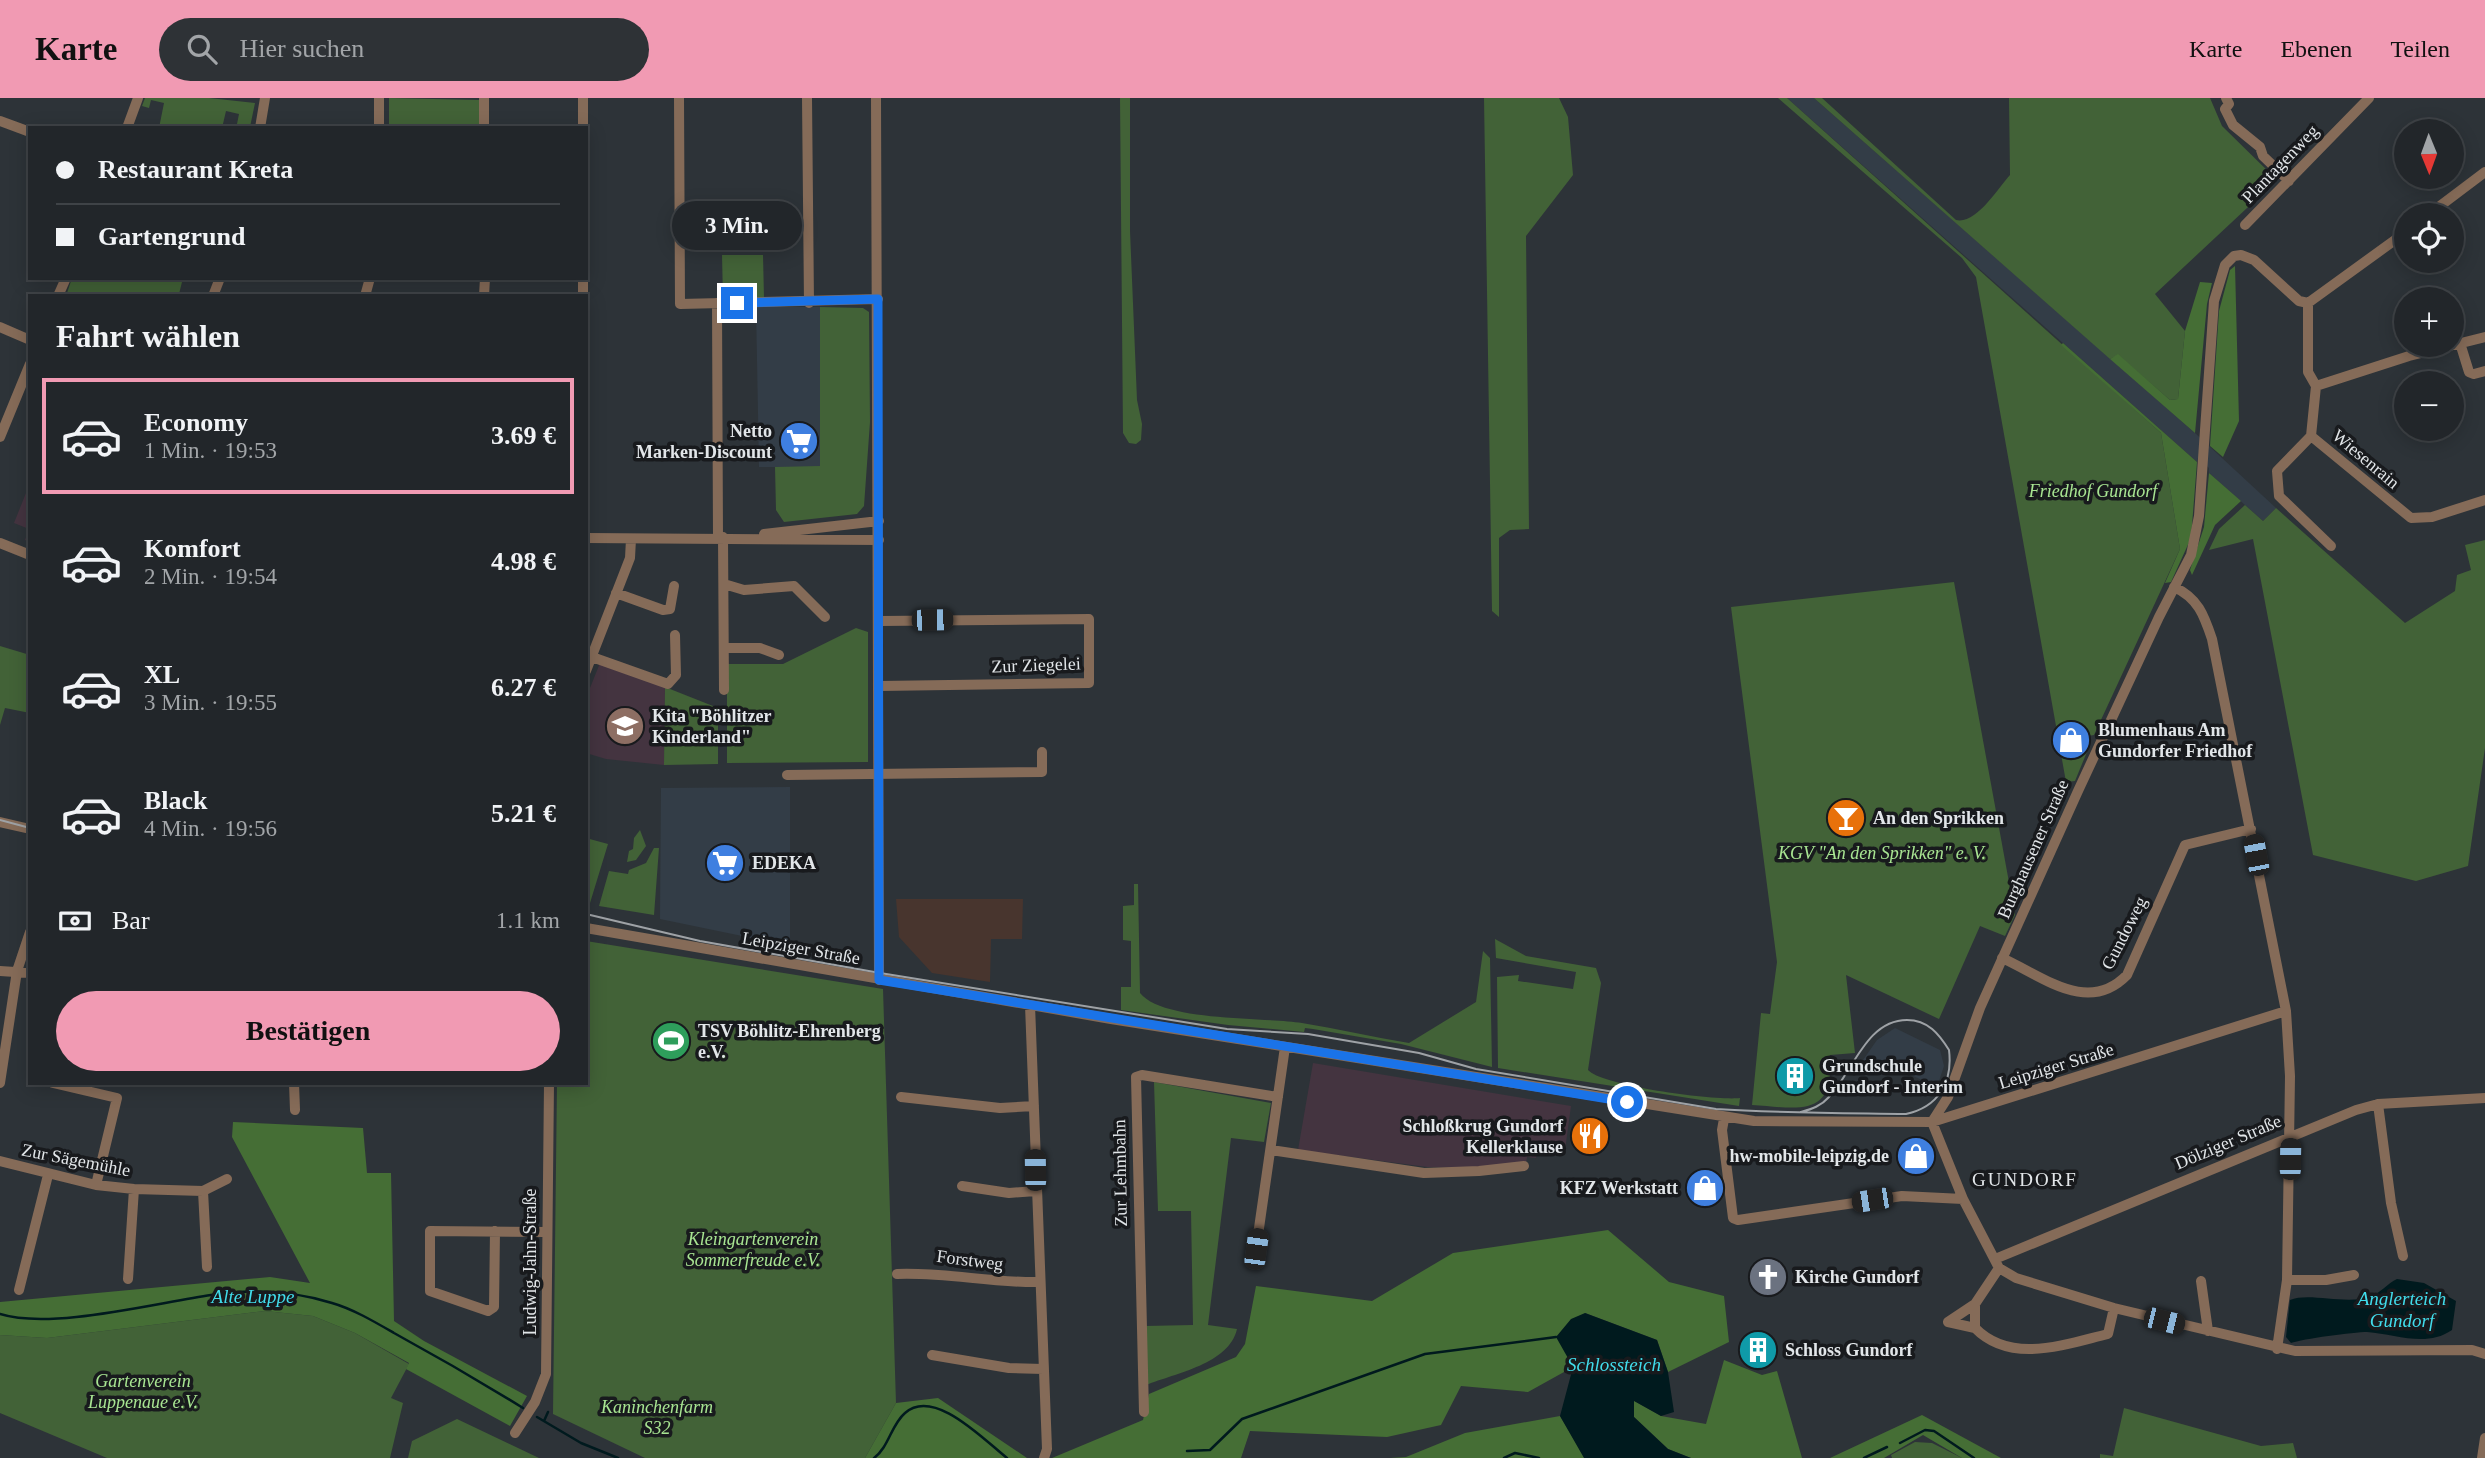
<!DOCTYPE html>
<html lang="de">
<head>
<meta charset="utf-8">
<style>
	:root { --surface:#22262a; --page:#2e3236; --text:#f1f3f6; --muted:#a2a5a8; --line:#3f4347; --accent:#f19ab3 }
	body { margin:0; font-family:"Times New Roman",serif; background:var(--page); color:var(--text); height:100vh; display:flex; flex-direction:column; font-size:26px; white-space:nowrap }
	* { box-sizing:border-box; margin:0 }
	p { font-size:23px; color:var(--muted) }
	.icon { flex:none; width:38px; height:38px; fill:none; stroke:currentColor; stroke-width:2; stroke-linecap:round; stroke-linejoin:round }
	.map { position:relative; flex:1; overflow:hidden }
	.drawer { position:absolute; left:28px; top:196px; width:560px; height:791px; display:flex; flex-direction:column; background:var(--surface); border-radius:0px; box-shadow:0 4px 18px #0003,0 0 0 2px var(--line) }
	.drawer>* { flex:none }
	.banner { position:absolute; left:28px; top:28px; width:560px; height:154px; border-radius:0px; box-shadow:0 4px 18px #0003,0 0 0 2px var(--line); display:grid; align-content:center; height:154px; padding:0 28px; background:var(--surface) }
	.needle { width:46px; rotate:179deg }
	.fabs { position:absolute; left:2394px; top:21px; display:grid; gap:14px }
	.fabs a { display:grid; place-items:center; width:70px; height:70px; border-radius:50%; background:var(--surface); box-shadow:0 4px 18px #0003,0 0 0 2px var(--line); font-size:35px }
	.end { position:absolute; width:32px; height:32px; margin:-16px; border:9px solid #1a73e8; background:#fff; box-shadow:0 0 0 4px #fff }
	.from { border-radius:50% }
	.bubble { position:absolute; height:49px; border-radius:24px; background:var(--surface); box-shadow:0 4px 18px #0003,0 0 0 2px var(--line); font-size:23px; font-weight:600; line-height:49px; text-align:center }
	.car { position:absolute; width:21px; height:42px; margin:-21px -10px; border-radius:9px; box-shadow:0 0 5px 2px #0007; background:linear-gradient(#222 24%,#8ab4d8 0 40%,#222 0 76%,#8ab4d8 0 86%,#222 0) }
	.banner b { display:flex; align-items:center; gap:24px; height:66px; font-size:26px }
	.banner b+b { border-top:2px solid var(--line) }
	.banner i { width:18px; height:18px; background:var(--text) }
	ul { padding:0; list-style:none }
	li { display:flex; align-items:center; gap:21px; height:116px; margin:0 14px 10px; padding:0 14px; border:4px solid transparent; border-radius:0px }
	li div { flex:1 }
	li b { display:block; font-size:26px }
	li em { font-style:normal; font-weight:600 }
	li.current { border-color:var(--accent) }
	li>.icon { width:63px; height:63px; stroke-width:1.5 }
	h2 { padding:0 28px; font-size:32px; line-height:84px }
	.pay { display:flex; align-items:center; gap:18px; height:77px; padding:0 28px; font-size:26px }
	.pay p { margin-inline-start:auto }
	.primary-button { display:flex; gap:14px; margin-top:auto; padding:14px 28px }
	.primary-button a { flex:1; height:80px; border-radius:42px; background:var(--accent); color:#111; font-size:28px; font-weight:600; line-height:80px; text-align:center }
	header { display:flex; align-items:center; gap:42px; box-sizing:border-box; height:98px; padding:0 35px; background:var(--accent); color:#111 }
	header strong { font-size:33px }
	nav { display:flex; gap:38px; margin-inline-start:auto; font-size:24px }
	.search { width:490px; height:63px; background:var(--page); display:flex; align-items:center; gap:18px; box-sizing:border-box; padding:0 24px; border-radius:38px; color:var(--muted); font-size:26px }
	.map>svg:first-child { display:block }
</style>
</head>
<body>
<header>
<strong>Karte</strong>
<div class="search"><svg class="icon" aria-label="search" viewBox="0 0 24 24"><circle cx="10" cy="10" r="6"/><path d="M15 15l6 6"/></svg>Hier suchen</div>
<nav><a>Karte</a><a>Ebenen</a><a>Teilen</a></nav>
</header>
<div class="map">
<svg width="2485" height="1360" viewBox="0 0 2485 1360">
	<rect width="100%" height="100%" fill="#2d3338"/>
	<path fill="#333d47" d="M1787,0h27l381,335 81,75 -13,13 -54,-48v-5l-11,-10 -1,4z
		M756,209h64v160h-61z
		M790,689v159l-130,-27 1,-131z
		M1895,930l45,22 4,16 -7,21 -41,-19 -33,-8 14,-20z"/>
	<path fill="#48352e" d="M896,801h127l-1,40h-31l-1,43 -58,-9 -33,-36z"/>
	<path fill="#443440" d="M30,385v59l-5,-2 4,-11 -15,-6z
		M600,565l65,24 -1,78 -58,-6 -20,-6v-55z
		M1313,965l258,43 -6,44 -27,-4 -2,12 -9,-1 -1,6 -62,5 -37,-1 -129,-17z"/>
	<path fill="#426237" d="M145,0h64l46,5 -5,24 -13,-3 2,-10 -13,-3 -4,17h-63l5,-25 -13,-3 -2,8 -7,-2z
		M389,0l90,2v28h-90z
		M1120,0h10v133l7,169 5,24 -1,16 -5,4 -7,-1 -6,-10z
		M1484,0h75l9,19 5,58 -47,61 3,293 -19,1 -11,8v79l-7,-6z
		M1778,0h9l374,335 19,116 -86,186 -7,1 2,11 -14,34 -9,1 -90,-505 -14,-19z
		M1814,0h8l134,122c20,5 42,-32 54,-45l-1,-77h201l12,28 55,54 -122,114 30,37 -7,68 -8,1 -52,-45 -8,4z
		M722,157h41l1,43 -41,1z
		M72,180h111l-4,16 4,2h-117z
		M820,209l43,1 6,4 1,110 -6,84 -7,8 -73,8 -8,-12 -1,-43 45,-1z
		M2245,407l18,16 13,-13 129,115 50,-32 2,-16 14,-5 -6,-25 20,-5v208l-17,118 -52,15 -103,-26 -60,-316 -44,11 10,-21z
		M1954,484l61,333 -10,21 -25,-10 -41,93 -93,-44 9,78 -25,2c5,64 -30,53 -78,50l9,-92 9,1 7,-52 -46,-355z
		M856,530l12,4v130l-141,1v-99h56z
		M0,548l30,9v58l-25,-5 -5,17z
		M665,589l53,21v56l-54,1z
		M640,732l6,16 -10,14 -9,2 2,-11 4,-2 1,-11z
		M586,740l22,6 -18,59 -4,-1z
		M654,750h5l-5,67 -55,-9 10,-35 19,3 1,-4 17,-7z
		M1134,786h4l2,109c23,29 125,24 162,30 36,6 71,14 107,20l67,-41 7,-51 7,7 2,109 -91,-23 -88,-15 -8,-1 -1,4 -76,-7 -107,-15v-23h10v-46l-8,-1v-34l11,-1z
		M1495,841l31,17 70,12 5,15 -13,87c14,16 128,31 152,28l-1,8 -241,-38 -1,-91 22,-2 -1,6 55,8 3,-17 -80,-14z
		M586,843l297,48 13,414 -31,55h-220l-92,-44 4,-331h29z
		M1154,984l117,21 -7,39 -33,-4 -23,187 29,4c-8,35 -61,44 -91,56l-1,-59 48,-1 -2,-114h-33z
		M265,1213l48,5 42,17 54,31 -18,34 12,5 -13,55h-283l-107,-45v-78l47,3z
		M2124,1310l137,38 32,-3 4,15h-197v-4l13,2z
		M457,1321l82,39h-131l4,-17z
		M1915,1344l17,1 30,15h-70l-1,-3z"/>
	<path fill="#456e35" d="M2235,168l4,155 -16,36 -13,-11 9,-135 11,-41z
		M2200,184l12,1 -5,21 -12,129 -85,-74 8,-5 52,46 8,-1 7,-68z
		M2063,245l134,119 -6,76 -20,44 -6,1 15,-34 -19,-116 -100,-88z
		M2209,375l32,28 -26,24 -23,50 -2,-5 14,-43z
		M233,1024l130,6 4,45h24l3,148 30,20 103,55 -17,30 -104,-57 3,-6 -54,-30 -42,-17 -48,-5 -218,27 -47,-3v-33l270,-25 40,6 -78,-146z
		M1608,1132l61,52 55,14 5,46 -61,30 -11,-32 -72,-27 -12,54 -45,25 -67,-6 -20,39 -54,12 -137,-6 -9,27h-189l91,-38 6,-26 87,-37 9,-13 11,-58 116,15 81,-48z
		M1724,1262l38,15 15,-4 25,87h-111l-23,-9 -34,-32 -1,-17 28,16 45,8z
		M938,1300l89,60h-162l31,-55z
		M1922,1317l79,43h-39l-39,-23 -39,23h-54z
		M1560,1318l25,42h-195l16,-1 59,-24z"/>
	<path fill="#001a1e" d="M2397,1181l27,4 32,18 -4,29c-26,18 -56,4 -85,2 -13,0 -65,7 -76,11l-5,-6 4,-37c19,-8 55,5 80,-3 9,-3 18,-14 27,-18z
		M1585,1215l72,27 11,32 6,40 -13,4 -27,-15v16l34,32 23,9h-107l-24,-42 13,-49 -17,-30 15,-18z"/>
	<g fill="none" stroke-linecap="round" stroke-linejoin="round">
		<path stroke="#001a1e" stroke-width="2.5" d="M0,1216c51,16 155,-11 211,-19 39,-6 82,-4 121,8 21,6 43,19 62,30 44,24 87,49 129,75
			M537,1319l44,26 37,15
			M544,1323l4,-9
			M1900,1345l25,-13 9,1 40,27
			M1187,1353l23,-1 32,-31 183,-65 131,-17
			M874,1360c15,-11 17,-33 31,-45 29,-26 79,27 102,45
			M1504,1360l11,-5 24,5
			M1864,1360l23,-11"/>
		<path stroke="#856b58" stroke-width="10" d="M583,0v30
			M679,0l1,206 198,-5
			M807,0l2,205
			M876,0l3,882
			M2226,0l3,6 -4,5 8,16 27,22 3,9 26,25
			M0,23l30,11
			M127,30l11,-30
			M260,30l5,-30
			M379,30v-30
			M484,30v-30
			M2428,117l57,-43
			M2245,127l124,-127
			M583,180v18
			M58,198l8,-18
			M213,198l7,-18
			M365,198l5,-18
			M484,198l1,-18
			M717,205l1,235
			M2308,205v69l8,14 -5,50 100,82 21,-1 53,-17
			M0,229l30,13
			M2460,245l9,29 5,2 11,-3
			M2316,288l93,-30 76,-19
			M2311,338l-34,35 2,25 52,50
			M0,339l30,-73
			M764,436l115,-13
			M723,439l1,153
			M586,440l293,2
			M0,445l30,12
			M724,486l20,6 50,-4 31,31
			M2174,489c24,11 30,28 38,52l74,372 4,65 -3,204 -10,69
			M616,495l47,17 7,-1 4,-23
			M880,523l209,-2v64l-209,3
			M724,550h36l19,7
			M592,559l76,27 8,-9 -1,-40
			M586,573l44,-113 1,-19
			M787,677l255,-3v-20
			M0,724l30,7
			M586,830l525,91 643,102 178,1 354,-111
			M2002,860c42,19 86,57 125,17l58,-130 66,-16
			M0,873l30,2
			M1030,907l17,444 -3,9
			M0,985l17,-112 13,-39
			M53,985l64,15 -21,87
			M294,985l1,27
			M901,999l99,11 34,-2
			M2378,1006l13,99 12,53
			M1724,1021l-2,11 11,88 5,2 164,-24 61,3
			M1932,1024l16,-25 32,-89 98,-217 81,-174 32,-62 8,-39 15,-215 11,-36 9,-9 7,-1 13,5 45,41 9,2 98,-71
			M1932,1024l31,77 36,69 17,10 98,30 181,43 177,-1 13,4
			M1271,1052l153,23 55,-2 45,-5
			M0,1063l96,24 38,4 69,2 24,-12
			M962,1088l47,7 27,-2
			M203,1093l4,76
			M495,1133l-1,76 -6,4 -58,-20v-60l117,1
			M1256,1151l29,-202
			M1995,1161l361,-149 22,-6 107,-6
			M897,1176c49,-2 93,9 142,8
			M128,1181l6,-90
			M2287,1182h39l28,-5
			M2201,1183l7,50
			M19,1192l29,-115
			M1948,1224l27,-18 24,-36
			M1948,1224l27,6v-24
			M1975,1230c36,37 91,16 133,6l6,-26
			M932,1257l77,13 34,1
			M1144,1314l-8,-335 6,-2 136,22
			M515,1335l20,-31 11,-28 3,-291
			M2482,1360l3,-20"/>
		<path stroke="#9ea2a6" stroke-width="2" d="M0,722l30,8
			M586,816l114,27 180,32 347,56 81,5 111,19 57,16 240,40c63,4 127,4 190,5 32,-7 47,-31 43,-64 -10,-16 -21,-30 -42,-30 -41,0 -54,52 -78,77 -8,9 -17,12 -28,15"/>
	</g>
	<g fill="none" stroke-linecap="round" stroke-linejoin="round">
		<path stroke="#1a73e8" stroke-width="9" d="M737,205l141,-4 1,681 748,122"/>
	</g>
	<defs>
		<g id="supermarket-disc" transform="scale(2.0125)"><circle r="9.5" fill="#3f7fe0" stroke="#181a1d"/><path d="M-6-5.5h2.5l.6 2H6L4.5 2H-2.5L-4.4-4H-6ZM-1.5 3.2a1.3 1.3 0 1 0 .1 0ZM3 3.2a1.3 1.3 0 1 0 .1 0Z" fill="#fff"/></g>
		<g id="school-disc" transform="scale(2.0125)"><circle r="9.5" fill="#8d6e63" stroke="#181a1d"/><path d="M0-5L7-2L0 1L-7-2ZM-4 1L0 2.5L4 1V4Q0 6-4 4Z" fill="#fff"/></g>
		<g id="shop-disc" transform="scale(2.0125)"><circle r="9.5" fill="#3f7fe0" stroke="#181a1d"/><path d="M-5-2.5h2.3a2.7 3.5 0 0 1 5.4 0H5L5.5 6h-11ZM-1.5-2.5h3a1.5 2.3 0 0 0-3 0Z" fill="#fff"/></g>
		<g id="bar-disc" transform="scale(2.0125)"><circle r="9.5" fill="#e8710a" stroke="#181a1d"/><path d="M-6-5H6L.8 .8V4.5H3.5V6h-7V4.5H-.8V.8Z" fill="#fff"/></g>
		<g id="stadium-disc" transform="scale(2.0125)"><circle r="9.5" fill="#2e9e5b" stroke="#181a1d"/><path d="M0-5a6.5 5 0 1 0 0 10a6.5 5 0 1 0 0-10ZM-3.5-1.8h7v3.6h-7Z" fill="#fff"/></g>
		<g id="building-disc" transform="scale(2.0125)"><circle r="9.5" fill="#0f9aa8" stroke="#181a1d"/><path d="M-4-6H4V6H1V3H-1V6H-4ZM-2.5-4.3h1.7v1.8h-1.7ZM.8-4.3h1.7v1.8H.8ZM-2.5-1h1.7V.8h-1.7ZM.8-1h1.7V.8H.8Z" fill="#fff"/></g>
		<g id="restaurant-disc" transform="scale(2.0125)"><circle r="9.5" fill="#e8710a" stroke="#181a1d"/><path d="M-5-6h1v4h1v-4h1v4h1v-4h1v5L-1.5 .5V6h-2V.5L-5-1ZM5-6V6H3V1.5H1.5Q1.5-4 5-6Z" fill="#fff"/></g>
		<g id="church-disc" transform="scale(2.0125)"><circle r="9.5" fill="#6b7280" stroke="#181a1d"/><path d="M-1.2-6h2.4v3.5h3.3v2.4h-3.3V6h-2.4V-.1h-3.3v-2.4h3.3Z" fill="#fff"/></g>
	</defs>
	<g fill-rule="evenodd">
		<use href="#supermarket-disc" x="799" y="343"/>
		<use href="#school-disc" x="625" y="628"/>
		<use href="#shop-disc" x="2071" y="642"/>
		<use href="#bar-disc" x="1846" y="720"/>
		<use href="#supermarket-disc" x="725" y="765"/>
		<use href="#stadium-disc" x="671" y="943"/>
		<use href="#building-disc" x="1795" y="978"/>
		<use href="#restaurant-disc" x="1590" y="1038"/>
		<use href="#shop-disc" x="1916" y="1058"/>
		<use href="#shop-disc" x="1705" y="1090"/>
		<use href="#church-disc" x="1768" y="1179"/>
		<use href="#building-disc" x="1758" y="1252"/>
	</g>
	<g text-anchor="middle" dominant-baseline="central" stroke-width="7" stroke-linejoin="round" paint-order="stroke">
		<g font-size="18" fill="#e2e6e9" stroke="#181a1d">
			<text transform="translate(2280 66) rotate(-46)">Plantagenweg</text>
			<text transform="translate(2366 361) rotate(40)">Wiesenrain</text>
			<text transform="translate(1036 567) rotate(-2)">Zur Ziegelei</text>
			<text transform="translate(2033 751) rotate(-66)">Burghausener Straße</text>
			<text transform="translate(2124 835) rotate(-63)">Gundoweg</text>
			<text transform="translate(801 850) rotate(10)">Leipziger Straße</text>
			<text transform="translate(2056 968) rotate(-17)">Leipziger Straße</text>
			<text transform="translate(2228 1044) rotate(-23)">Dölziger Straße</text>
			<text transform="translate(76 1062) rotate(11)">Zur Sägemühle</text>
			<text transform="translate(1120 1075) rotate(-91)">Zur Lehmbahn</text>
			<text transform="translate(970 1162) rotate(7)">Forstweg</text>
			<text transform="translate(530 1164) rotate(-90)">Ludwig-Jahn-Straße</text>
		</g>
		<g font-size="18" font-weight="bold" fill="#e2e6e9" stroke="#181a1d" text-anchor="start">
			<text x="772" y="333" text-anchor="end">Netto<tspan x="772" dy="21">Marken-Discount</tspan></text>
			<text x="652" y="618">Kita "Böhlitzer<tspan x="652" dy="21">Kinderland"</tspan></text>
			<text x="2098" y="632">Blumenhaus Am<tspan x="2098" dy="21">Gundorfer Friedhof</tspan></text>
			<text x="1873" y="720">An den Sprikken</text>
			<text x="752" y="765">EDEKA</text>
			<text x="698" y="933">TSV Böhlitz-Ehrenberg<tspan x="698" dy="21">e.V.</tspan></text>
			<text x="1822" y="968">Grundschule<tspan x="1822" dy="21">Gundorf - Interim</tspan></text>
			<text x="1563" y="1028" text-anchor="end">Schloßkrug Gundorf<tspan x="1563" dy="21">Kellerklause</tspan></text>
			<text x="1889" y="1058" text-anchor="end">hw-mobile-leipzig.de</text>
			<text x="1678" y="1090" text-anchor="end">KFZ Werkstatt</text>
			<text x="1795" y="1179">Kirche Gundorf</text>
			<text x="1785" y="1252">Schloss Gundorf</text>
		</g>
		<g font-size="18" font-style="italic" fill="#a8e592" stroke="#181a1d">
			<text x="2093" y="393">Friedhof Gundorf</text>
			<text x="1882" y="755">KGV "An den Sprikken" e. V.</text>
			<text x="753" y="1141">Kleingartenverein<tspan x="753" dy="21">Sommerfreude e.V.</tspan></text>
			<text x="143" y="1283">Gartenverein<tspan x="143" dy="21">Luppenaue e.V.</tspan></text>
			<text x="657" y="1309">Kaninchenfarm<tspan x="657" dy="21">S32</tspan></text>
		</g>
		<g font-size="19" letter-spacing="2" fill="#e2e6e9" stroke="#181a1d">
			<text x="2025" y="1081">GUNDORF</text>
		</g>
		<g font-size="19" font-style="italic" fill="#41dceb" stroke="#181a1d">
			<text x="253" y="1198">Alte Luppe</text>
			<text x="2402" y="1200">Anglerteich<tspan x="2402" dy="22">Gundorf</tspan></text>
			<text x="1614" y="1266">Schlossteich</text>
		</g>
	</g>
</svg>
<div class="fabs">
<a><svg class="needle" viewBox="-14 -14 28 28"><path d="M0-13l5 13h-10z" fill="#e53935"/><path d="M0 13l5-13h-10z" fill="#a2a5a8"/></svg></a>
<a><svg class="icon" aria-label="locate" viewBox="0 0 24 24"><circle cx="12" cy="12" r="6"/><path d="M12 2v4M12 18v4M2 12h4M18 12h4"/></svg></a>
<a>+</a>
<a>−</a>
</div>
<i class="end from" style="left:1627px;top:1004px"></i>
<i class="end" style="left:737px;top:205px"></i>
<div class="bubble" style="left:672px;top:103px;width:130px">3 Min.</div>
<i class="car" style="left:932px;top:522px;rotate:89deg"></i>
<i class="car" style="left:2256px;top:757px;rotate:349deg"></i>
<i class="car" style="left:2290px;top:1061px;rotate:1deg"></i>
<i class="car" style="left:1035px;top:1072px;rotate:359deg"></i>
<i class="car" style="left:1872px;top:1102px;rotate:261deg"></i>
<i class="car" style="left:1256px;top:1151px;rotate:8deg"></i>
<i class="car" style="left:2164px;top:1223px;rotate:104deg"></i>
<div class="banner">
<b><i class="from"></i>Restaurant Kreta</b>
<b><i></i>Gartengrund</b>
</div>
<section class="drawer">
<h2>Fahrt wählen</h2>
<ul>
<li class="current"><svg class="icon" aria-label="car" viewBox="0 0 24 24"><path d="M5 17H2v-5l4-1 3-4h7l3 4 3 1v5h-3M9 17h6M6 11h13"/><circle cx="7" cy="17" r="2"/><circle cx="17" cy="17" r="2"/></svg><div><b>Economy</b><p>1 Min. · 19:53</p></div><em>3.69 €</em></li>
<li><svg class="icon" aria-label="car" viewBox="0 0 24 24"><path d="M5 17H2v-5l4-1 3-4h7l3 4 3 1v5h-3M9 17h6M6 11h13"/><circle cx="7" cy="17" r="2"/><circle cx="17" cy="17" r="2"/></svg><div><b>Komfort</b><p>2 Min. · 19:54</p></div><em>4.98 €</em></li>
<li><svg class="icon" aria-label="car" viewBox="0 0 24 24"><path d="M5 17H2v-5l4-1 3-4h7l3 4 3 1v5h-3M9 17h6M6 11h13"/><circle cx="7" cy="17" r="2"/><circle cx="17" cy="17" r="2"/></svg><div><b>XL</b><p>3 Min. · 19:55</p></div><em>6.27 €</em></li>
<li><svg class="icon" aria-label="car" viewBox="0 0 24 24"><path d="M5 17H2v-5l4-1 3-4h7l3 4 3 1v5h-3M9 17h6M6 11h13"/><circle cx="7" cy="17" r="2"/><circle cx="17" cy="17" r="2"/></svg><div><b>Black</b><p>4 Min. · 19:56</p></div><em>5.21 €</em></li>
</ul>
<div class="pay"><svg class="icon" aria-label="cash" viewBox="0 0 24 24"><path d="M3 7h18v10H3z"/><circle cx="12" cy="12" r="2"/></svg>Bar<p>1.1 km</p></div>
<div class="primary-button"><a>Bestätigen</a></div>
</section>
</div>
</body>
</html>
